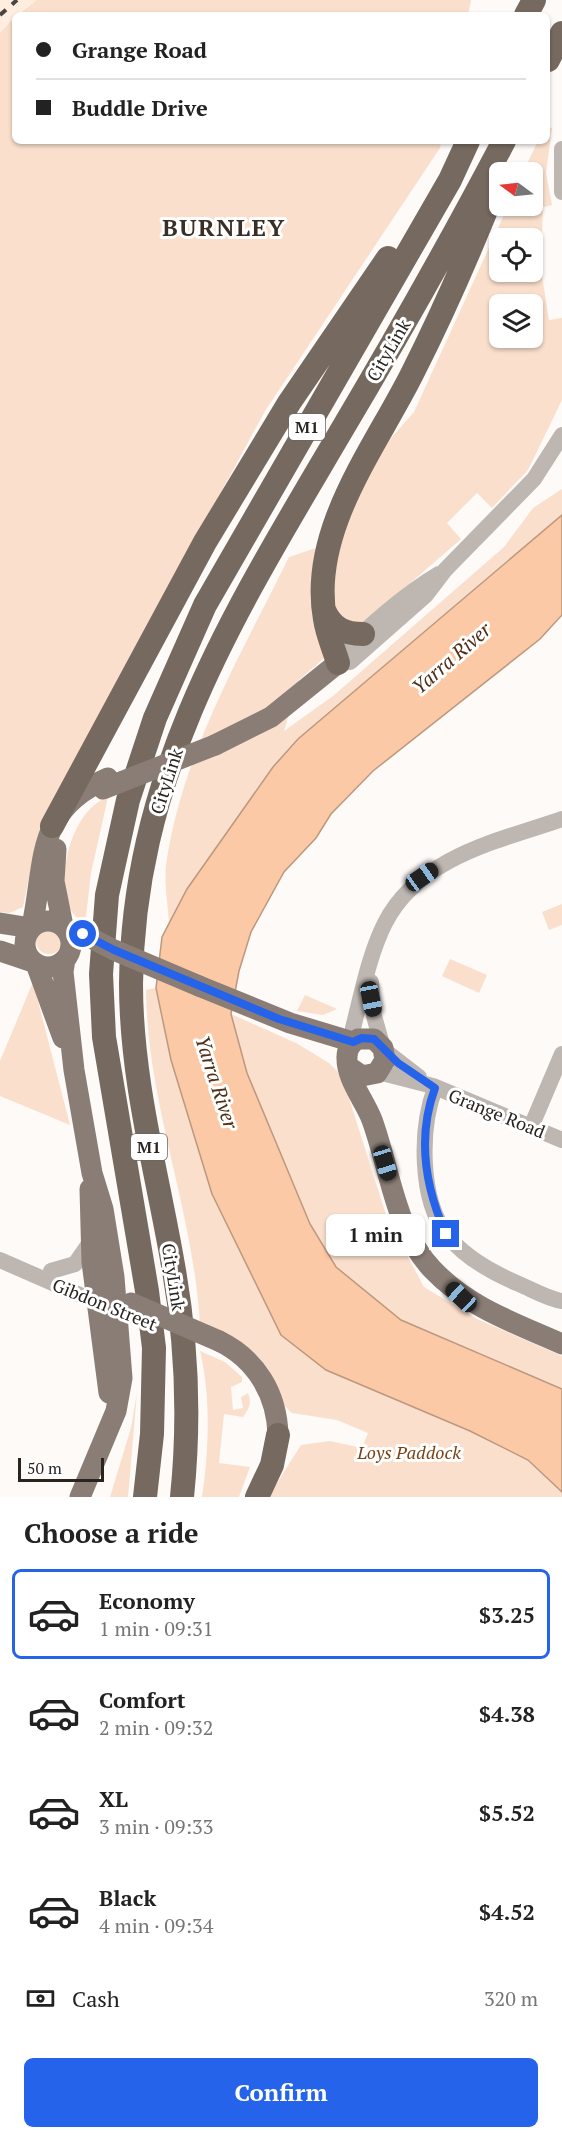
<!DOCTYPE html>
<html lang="en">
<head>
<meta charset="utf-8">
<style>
	:root { --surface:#fff; --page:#f2f2f2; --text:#222; --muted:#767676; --line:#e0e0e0; --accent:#2563eb }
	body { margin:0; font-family:"PT Serif",serif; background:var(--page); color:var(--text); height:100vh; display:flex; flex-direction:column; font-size:22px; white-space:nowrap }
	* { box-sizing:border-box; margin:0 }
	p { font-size:20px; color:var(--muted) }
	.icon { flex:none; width:33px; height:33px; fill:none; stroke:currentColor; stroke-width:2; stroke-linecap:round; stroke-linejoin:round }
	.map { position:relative; height:1497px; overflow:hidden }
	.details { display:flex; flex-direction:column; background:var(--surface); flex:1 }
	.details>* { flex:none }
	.banner { position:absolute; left:12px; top:12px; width:538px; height:132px; border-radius:9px; box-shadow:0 2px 4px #0004; display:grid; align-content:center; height:132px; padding:0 24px; background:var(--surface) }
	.needle { width:39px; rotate:285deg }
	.buttons { position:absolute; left:489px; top:162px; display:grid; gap:12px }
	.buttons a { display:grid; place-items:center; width:54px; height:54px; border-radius:9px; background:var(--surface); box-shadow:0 2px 4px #0004; font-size:30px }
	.scale { position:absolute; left:18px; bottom:15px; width:86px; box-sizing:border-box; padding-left:6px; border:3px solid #292420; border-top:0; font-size:16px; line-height:21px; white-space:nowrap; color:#292420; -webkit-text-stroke:4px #fff; paint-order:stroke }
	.end { position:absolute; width:27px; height:27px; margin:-14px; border:8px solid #2563eb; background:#fff; box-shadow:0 0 0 3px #fff }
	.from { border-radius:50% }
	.bubble { position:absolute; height:42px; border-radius:9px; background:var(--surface); box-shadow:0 2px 4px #0004; font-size:20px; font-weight:700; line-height:42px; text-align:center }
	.car { position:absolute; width:18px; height:36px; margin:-18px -9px; border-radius:8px; box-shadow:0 0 4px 2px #0007; background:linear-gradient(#222 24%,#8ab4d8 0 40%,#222 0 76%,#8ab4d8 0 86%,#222 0) }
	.banner b { display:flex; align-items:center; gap:21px; height:57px; font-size:22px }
	.banner b+b { border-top:2px solid var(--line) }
	.banner i { width:15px; height:15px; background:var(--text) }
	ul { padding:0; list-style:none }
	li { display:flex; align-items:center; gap:18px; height:90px; margin:0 12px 9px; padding:0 12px; border:3px solid transparent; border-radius:9px }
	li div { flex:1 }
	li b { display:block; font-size:22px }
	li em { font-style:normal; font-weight:700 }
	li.current { border-color:var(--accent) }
	li>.icon { width:54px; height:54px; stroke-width:1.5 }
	h2 { padding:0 24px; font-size:27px; line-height:72px }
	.pay { display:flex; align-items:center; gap:15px; height:66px; padding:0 24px; font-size:22px }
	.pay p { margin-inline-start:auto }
	.action { display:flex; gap:12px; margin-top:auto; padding:12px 24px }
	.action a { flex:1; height:69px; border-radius:9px; background:var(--accent); color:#fff; font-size:24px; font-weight:700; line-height:69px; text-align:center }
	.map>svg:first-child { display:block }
</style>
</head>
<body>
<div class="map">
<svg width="562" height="1497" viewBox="0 0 562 1497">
	<rect width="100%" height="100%" fill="#fdfaf8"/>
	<path fill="#ffede0" d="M0,0h37l-22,15 -15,18z"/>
	<path fill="#fadfcc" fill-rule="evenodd" d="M37,0h434l-3,15h-451z
		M15,16v125h426l-1,7 -175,263 -212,391 -16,36 -14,69 -14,6 -9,-1v-879z
		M548,127l4,1 -6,45 6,32 -9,2 -1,26 -5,11 12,76 13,-2v82l-34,70 -36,38 -15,-15 -30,30 14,16 -162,141 -15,51 49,-35 171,-149 29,-39 29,-19v26l-264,224 -111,150 -18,35c-1,-19 -5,-41 -3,-59 16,-112 74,-208 123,-308l33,-11 49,-85 43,-49 94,-206h24v-34h-9l15,-31h10zM500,238h32v34h-32zM500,304h32v34h-32z
		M108,797l-17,76 -6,52c-4,-4 -10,-8 -13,-13 -19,-32 0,-103 36,-115z
		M562,904v21l-13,5 -7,-18z
		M36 941a13 13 0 1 1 26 0a13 13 0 1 1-26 0Z
		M450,959l37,16 -8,18 -37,-17z
		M33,982l37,143 -70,-29v-35z
		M156,988l15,72 41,134 258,237 58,29 34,32v5h-294l33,-52 29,-4 32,7 6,-15 -31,-13 -45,-7 -92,-88c-6,-113 -53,-221 -54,-335z
		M305,995l32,14 -14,6 -26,-4z
		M231,1014l65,29 33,20 9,9 10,23 39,123 37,69 53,32 85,37v33l-161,-69 -65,-53 -26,-42 -63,-152z
		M200,1351l25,11 17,15v5l-11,5 2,23 10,-2 -2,-11 7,-4c4,11 1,15 -5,24l-19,-3 -5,49 31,4 -11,30h-37c7,-47 9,-101 -2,-146z
		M137,1392l-9,105h-18l21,-69z"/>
	<path fill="#fbc9a6" stroke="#bc987e" stroke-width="1.5" d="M562,515v100l-22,24 -167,132 -42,43 -15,24 -32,34 -33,60 -12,39 -8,43 16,59 63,151 26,43 65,53 161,69v103l-34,-32 -58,-29 -144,-61 -45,-35 -69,-141 -41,-134 -15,-72 6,-51 25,-48 86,-122 25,-28z"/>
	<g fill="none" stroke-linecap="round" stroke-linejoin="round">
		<path stroke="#bdb6b1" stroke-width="16" d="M562,149v43
			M338,663l12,-1 76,-67 19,-25 89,-91 28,-44
			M338,663c14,-27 74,-73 101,-89
			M371,982l3,34 9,32
			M355,1041l-2,-13c9,-35 16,-73 32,-105 34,-66 113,-82 177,-104
			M384,1050l35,27
			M378,1072l55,14 129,54
			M435,1088c-15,40 -16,111 12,147 18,23 46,38 72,49 14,6 29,15 43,17
			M531,1127l31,-73
			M0,1260l96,42
			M51,1271l24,-7 16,-23"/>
		<path stroke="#897d75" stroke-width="21" d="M215,745l56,-28 67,-54
			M56,849l-2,32 9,45
			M25 944a23 23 0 1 1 46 0a23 23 0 1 1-46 0Z
			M0,923l31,5
			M32,926c14,-65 2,-116 76,-148
			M0,951l33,11
			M65,959l-2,13 11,98 18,103 11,36 11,68 8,101 -6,33 -36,86
			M36,964l27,74
			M199,986l91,37 63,19
			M349,1067l13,9 15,-3 8,-13 -2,-12 -9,-9h-16c-7,4 -11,10 -11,18 -1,22 18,44 25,63 18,49 23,110 60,149 37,39 81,53 130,75
			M90,1189l2,73 17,131
			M219,1341c37,18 58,53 59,94"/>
		<path stroke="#76695f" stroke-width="24" d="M526,15l8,-15
			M548,60l14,-27
			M324,610c8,18 20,24 39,24
			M338,663c-4,-14 -11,-29 -13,-44 -16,-88 50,-171 87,-245 32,-63 61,-130 87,-196
			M52,826l153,-284 84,-139 99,-145
			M145,1497l7,-63 2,-86 -7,-57 -43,-254 -3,-63 6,-79 21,-95 27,-82 50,-113 245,-425 18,-39
			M182,1497c8,-78 5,-155 -9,-232 -16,-93 -42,-185 -42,-281 2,-213 105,-374 209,-551 57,-96 112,-193 164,-292
			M257,1497l15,-32 6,-30"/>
		<path stroke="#4a4542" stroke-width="4" stroke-dasharray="8 8" stroke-linecap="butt" d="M0,15l17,-15"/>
		<path stroke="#897d75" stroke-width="21" d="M103,789l112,-44
			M83,934l31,16 85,36
			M131,1303l88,38"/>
	</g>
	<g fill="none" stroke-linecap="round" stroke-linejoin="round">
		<path stroke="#2563eb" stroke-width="8" d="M83,934l31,16 165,69 74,23 9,-4 12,1 24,24 37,25c-18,49 -10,99 11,146"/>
	</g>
	<g text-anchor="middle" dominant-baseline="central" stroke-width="6" stroke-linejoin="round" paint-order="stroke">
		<g fill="#fff" stroke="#696663" stroke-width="1.5">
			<rect x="289" y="414" width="36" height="26" rx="4.5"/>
			<rect x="131" y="1134" width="36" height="26" rx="4.5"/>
		</g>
		<g font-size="16" font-weight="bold" fill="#292420">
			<text x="307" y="427">M1</text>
			<text x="149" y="1147">M1</text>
		</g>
		<g font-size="18" fill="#292420" stroke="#fff">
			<text transform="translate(388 350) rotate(-60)">CityLink</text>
			<text transform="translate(166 781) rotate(-72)">CityLink</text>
			<text transform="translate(497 1113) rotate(22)">Grange Road</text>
			<text transform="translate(174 1277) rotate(81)">CityLink</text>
			<text transform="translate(105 1304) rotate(22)">Gibdon Street</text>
		</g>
		<g font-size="18" font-style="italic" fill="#784417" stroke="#fff">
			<text x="409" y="1452">Loys Paddock</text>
		</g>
		<g font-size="20" font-style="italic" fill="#502f16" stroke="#fff">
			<text transform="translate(451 658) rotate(-41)">Yarra River</text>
			<text transform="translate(217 1082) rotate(72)">Yarra River</text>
		</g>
		<g font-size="24" font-weight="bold" letter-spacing="1.5" fill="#3a2f26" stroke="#fff">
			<text x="224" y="227">BURNLEY</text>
		</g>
	</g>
</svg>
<div class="buttons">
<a><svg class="needle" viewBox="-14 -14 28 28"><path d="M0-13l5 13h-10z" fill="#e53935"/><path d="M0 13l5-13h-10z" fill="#767676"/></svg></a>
<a><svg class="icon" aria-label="locate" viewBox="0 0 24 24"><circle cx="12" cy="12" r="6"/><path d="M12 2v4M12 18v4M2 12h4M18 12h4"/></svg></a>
<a><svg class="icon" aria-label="layers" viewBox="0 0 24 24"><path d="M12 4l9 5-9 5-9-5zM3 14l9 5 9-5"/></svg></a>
</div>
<div class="scale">50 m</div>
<i class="end from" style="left:83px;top:934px"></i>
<i class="end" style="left:446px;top:1234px"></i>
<div class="bubble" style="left:326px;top:1214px;width:99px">1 min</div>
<i class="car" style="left:422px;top:877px;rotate:55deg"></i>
<i class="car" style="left:371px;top:999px;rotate:169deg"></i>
<i class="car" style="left:385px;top:1163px;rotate:163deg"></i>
<i class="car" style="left:461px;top:1297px;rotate:313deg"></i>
<div class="banner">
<b><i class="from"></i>Grange Road</b>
<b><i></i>Buddle Drive</b>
</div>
</div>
<section class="details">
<h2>Choose a ride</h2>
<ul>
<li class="current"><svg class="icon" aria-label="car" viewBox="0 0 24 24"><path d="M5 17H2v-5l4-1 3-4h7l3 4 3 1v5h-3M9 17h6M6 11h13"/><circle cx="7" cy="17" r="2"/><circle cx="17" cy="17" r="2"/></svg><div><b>Economy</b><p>1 min · 09:31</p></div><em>$3.25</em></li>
<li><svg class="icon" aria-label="car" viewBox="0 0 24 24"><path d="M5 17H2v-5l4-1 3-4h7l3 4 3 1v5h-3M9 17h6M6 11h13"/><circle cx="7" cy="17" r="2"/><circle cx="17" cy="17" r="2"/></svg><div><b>Comfort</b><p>2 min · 09:32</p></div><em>$4.38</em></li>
<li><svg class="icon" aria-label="car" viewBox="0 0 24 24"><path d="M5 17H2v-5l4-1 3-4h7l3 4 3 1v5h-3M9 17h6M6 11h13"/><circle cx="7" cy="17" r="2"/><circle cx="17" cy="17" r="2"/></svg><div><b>XL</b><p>3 min · 09:33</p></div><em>$5.52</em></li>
<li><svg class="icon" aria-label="car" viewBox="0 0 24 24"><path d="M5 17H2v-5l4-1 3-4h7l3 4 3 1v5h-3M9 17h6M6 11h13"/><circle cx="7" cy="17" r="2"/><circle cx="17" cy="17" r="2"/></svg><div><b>Black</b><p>4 min · 09:34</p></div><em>$4.52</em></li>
</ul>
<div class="pay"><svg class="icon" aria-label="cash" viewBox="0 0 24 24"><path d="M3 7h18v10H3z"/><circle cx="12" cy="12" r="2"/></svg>Cash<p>320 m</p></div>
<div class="action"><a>Confirm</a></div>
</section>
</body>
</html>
